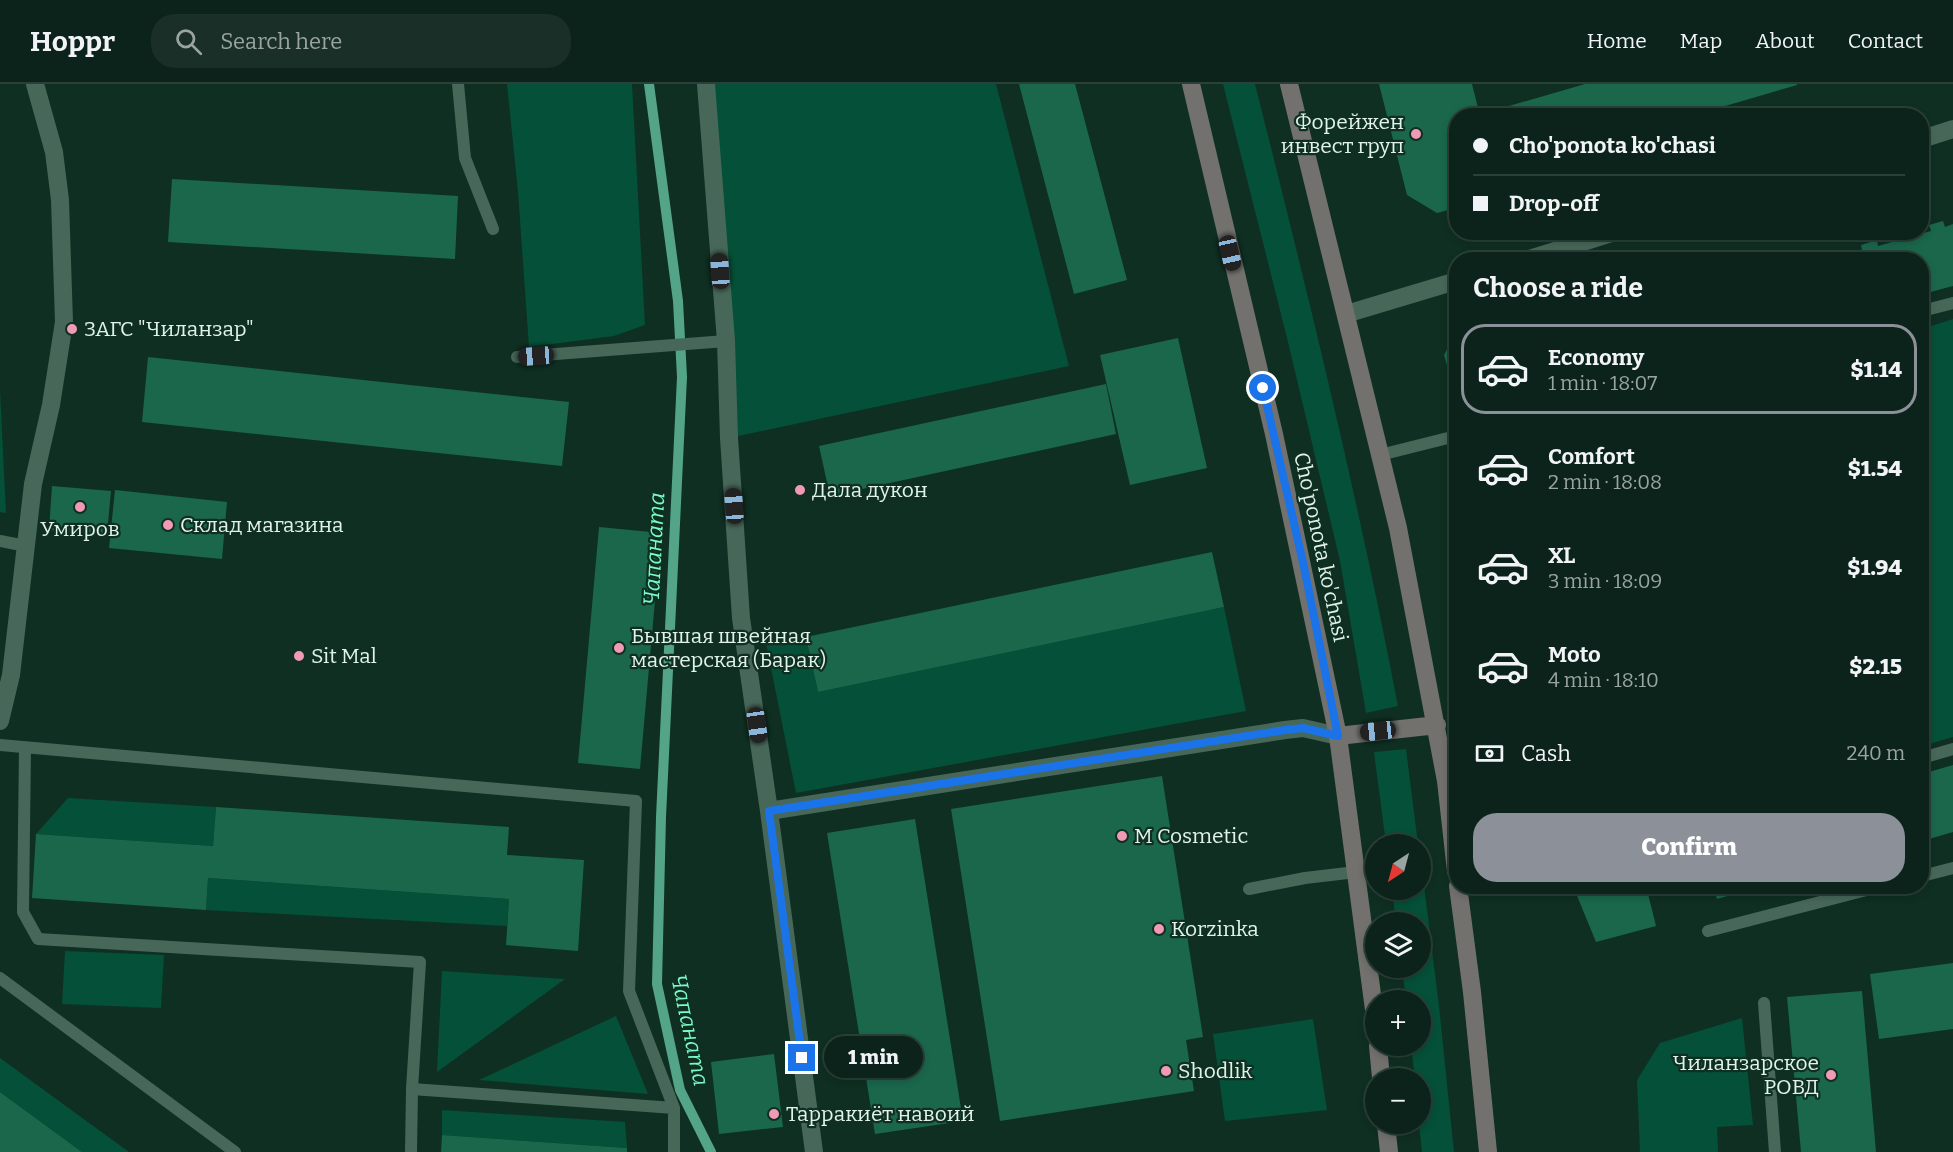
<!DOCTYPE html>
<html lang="en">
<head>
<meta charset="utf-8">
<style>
	:root { --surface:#0b231a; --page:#192f27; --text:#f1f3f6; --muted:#9aa4a2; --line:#2b4039; --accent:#8c9099 }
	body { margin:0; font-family:Bitter,serif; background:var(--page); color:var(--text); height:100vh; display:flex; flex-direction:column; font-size:22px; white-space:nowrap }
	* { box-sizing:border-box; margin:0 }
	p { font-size:20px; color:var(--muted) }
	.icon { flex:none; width:33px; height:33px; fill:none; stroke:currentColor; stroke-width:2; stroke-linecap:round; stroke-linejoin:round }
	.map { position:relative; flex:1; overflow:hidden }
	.drawer { position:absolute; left:1449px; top:168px; width:480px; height:642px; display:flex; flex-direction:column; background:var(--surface); border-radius:24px; box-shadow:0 3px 9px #0003,0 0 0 2px var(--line) }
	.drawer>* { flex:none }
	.hud { position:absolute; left:1449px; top:24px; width:480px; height:132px; border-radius:24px; box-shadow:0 3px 9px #0003,0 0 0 2px var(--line); display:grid; align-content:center; height:132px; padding:0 24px; background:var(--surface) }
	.needle { width:39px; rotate:216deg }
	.fabs { position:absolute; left:1365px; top:750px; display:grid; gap:12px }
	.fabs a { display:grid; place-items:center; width:66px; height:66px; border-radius:50%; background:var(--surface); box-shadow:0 3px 9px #0003,0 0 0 2px var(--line); font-size:30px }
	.end { position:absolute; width:27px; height:27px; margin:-14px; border:8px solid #1a73e8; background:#fff; box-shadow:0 0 0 3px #fff }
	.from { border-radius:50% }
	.bubble { position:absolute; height:42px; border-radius:21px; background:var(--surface); box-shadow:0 3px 9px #0003,0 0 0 2px var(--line); font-size:20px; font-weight:800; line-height:42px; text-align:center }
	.car { position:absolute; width:18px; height:36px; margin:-18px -9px; border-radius:8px; box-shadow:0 0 4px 2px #0007; background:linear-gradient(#222 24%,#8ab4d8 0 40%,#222 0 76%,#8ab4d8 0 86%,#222 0) }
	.hud b { display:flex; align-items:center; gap:21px; height:57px; font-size:22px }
	.hud b+b { border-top:2px solid var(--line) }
	.hud i { width:15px; height:15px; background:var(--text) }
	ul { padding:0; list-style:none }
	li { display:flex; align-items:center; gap:18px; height:90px; margin:0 12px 9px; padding:0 12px; border:3px solid transparent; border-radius:24px }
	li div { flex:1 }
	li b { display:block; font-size:22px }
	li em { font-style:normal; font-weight:800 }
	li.on { border-color:var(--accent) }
	li>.icon { width:54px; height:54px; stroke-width:1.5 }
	h2 { padding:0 24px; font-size:27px; line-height:72px }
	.pay { display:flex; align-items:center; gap:15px; height:66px; padding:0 24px; font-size:22px }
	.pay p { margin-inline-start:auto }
	.primary-button { display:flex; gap:12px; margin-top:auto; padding:12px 24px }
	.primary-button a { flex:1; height:69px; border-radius:24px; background:var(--accent); color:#fff; font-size:24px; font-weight:800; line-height:69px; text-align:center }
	header { display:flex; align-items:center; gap:36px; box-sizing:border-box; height:84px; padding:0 30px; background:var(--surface); border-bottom:2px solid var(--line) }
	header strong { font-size:28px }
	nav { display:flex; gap:33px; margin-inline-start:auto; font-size:21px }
	.search { width:420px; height:54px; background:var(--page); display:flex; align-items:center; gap:15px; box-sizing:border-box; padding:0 21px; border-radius:24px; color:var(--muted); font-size:22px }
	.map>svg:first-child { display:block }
</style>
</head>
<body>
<header>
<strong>Hoppr</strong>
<div class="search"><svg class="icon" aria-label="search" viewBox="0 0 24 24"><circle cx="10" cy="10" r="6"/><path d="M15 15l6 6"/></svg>Search here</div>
<nav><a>Home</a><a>Map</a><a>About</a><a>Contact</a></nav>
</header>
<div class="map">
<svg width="1953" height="1068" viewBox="0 0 1953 1068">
	<rect width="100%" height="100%" fill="#0f2f22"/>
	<path fill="#055038" d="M507,0h125l13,241 -31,11 -85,11 -11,-155z
		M706,0h290l73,282 -340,72z
		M1223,0h32c52,206 103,413 143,622l-32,7 -26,-152 -52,-219z
		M1953,235v418l-31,9v-417z
		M0,306l6,123 -6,-1z
		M1224,523l22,104 -450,82 -30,-150 40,-6 12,55z
		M1406,665l12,95h-32l-12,-92z
		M68,714l148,9 -3,39 -177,-12z
		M1421,777l18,145 15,146h-32l-3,-28 1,-46h-5l-4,-32h9v-46h-14l-4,-32h18v-46h-24l-4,-32h28z
		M208,794l301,21 -2,27 -301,-16z
		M65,867l99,4 -3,53 -99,-4z
		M442,887l123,8 -128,93z
		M616,932l32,78 -169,-14z
		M1742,934l11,107 -36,2 1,25h-78l-3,-72 23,-37z
		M1313,935l14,91 -102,11 -12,-87z
		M0,974l129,94h-47l-82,-60z
		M442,1026l183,12 2,26 -185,-13z"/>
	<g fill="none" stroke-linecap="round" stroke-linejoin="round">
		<path stroke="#53a488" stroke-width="10" d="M649,0l29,217 4,76 -21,440 -4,167 23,106 31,62"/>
	</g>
	<path fill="#1a674c" d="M1019,0h56l52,196 -53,14z
		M1379,0h93l8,32h-24v92l-19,5 -30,-18z
		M1585,0h212v1l-106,31h-205l-1,-3z
		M172,95l286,17 -3,63 -287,-17z
		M1943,137l2,6 8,-3v62l-30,8 1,5 -2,1v-40h-89l29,-10 -1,-5 16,-5 1,6 53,-15 -2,-6z
		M1456,249v63l-12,-41z
		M1178,254l29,130 -77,17 -30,-130z
		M148,273l421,45 -7,64 -420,-44z
		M1106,300l10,50 -286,62 -11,-50z
		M52,402l59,5 -4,43 -58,-4z
		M115,406l112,12 -5,57 -113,-11z
		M599,443l62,6 -21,236 -62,-6z
		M1212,468l12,55 -406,85 -12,-55z
		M1953,681v67l-31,9v-67z
		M1162,692l41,261 -17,3 8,51 -194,30 -49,-312z
		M216,723l293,20 -2,28 77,5 -6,91 -72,-6 3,-46 -301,-21 -2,32 -174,-12 4,-64 177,12z
		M915,735l48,302 -88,13 -48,-301z
		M1573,802h73l10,40 -60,16z
		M1713,802h46v1l-42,12z
		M1953,879v66l-74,10 -9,-65z
		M1862,907l14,161h-75l-14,-155z
		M774,970l9,73 -64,7 -8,-72z
		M0,1008l82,60h-82z
		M442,1051l185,13v4h-186z"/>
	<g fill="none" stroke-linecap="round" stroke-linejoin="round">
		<path stroke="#476859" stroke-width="12" d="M458,0l7,74 28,71
			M1922,227l31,-8
			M517,273l209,-16
			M1380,371l76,-19
			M0,457l26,5
			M0,661l636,56 -7,190 45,117
			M25,664l-2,164 15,27 382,23 -8,127
			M1922,674l31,-9
			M1922,792l31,-8
			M1249,805l56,-11 51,-6
			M1708,847l174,-45
			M0,894l235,174
			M1764,919l11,149
			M411,1068l1,-63 262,19v44"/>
		<path stroke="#476859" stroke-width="18" d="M706,0l20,257 3,97 12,180 28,193 45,341
			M1922,55l31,-10
			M1526,176l89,-28
			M1346,230l110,-33
			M0,637l11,-46 22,-191 18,-79 13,-83 -4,-122 -6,-48 -19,-68
			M769,727l516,-81 18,-2 35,8"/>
		<path stroke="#72716e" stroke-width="18" d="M1191,0l83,350 64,302 38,289
			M1289,0l109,444 48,253 10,90
			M1338,652l99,-11
			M1458,802l14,106 16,160
			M1378,962l3,32
			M1386,1040l3,28"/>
	</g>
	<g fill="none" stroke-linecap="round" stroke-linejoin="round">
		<path stroke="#1a73e8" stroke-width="8" d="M802,974l-33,-247 516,-81 18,-2 35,8 -34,-169 -41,-179"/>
	</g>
	<g fill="#f09ab6" stroke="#0f2f22" stroke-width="2">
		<circle cx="1416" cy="50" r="6"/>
		<circle cx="72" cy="245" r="6"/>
		<circle cx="800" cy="406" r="6"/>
		<circle cx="80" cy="423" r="6"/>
		<circle cx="168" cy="441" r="6"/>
		<circle cx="619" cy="564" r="6"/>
		<circle cx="299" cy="572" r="6"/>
		<circle cx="1122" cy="752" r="6"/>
		<circle cx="1159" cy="845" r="6"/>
		<circle cx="1166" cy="987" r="6"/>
		<circle cx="1831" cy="991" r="6"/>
		<circle cx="774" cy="1030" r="6"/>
	</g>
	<g text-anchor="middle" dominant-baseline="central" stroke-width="4.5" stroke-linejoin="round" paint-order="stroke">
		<g font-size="21" fill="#e0f2e9" stroke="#0f2f22" text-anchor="start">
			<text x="1404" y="38" text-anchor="end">Форейжен<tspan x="1404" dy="24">инвест груп</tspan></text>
			<text x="84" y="245">ЗАГС "Чиланзар"</text>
			<text x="812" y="406">Дала дукон</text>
			<text x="180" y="441">Склад магазина</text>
			<text x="80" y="445" text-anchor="middle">Умиров</text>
			<text x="631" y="552">Бывшая швейная<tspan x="631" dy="24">мастерская (Барак)</tspan></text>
			<text x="311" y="572">Sit Mal</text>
			<text x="1134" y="752">M Cosmetic</text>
			<text x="1171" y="845">Korzinka</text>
			<text x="1819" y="979" text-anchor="end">Чиланзарское<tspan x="1819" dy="24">РОВД</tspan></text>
			<text x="1178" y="987">Shodlik</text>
			<text x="786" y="1030">Тарракиёт навоий</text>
		</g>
		<g font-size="21" fill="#e0f2e9" stroke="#0f2f22">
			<text transform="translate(1321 463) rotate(78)">Cho'ponota ko'chasi</text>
		</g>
		<g font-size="22" font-style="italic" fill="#79fac6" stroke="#0f2f22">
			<text transform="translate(654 465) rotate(-87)">Чапаната</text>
			<text transform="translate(690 946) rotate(78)">Чапаната</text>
		</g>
	</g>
</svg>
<div class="fabs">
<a><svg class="needle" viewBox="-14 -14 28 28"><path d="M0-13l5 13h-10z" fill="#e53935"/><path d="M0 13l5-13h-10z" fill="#9aa4a2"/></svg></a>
<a><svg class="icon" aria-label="layers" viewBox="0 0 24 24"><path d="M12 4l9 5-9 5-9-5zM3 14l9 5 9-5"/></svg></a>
<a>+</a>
<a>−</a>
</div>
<i class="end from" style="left:1263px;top:304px"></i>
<i class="end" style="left:802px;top:974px"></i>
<div class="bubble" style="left:824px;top:952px;width:99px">1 min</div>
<i class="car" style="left:1230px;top:169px;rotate:167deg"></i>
<i class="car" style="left:720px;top:187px;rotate:356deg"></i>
<i class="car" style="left:536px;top:272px;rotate:266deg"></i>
<i class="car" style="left:734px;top:422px;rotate:356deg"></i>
<i class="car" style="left:757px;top:641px;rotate:172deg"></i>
<i class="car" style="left:1378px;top:647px;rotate:264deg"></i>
<div class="hud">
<b><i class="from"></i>Cho'ponota ko'chasi</b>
<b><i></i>Drop-off</b>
</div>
<section class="drawer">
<h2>Choose a ride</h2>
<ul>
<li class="on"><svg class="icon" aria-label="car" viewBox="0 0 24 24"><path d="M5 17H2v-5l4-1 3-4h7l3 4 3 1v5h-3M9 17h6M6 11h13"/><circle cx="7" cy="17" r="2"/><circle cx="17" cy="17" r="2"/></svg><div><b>Economy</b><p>1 min · 18:07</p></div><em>$1.14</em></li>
<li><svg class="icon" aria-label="car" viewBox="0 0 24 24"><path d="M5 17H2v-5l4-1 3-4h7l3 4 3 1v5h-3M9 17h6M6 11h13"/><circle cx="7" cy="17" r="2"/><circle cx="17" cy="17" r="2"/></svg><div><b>Comfort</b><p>2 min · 18:08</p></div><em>$1.54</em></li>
<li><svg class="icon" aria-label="car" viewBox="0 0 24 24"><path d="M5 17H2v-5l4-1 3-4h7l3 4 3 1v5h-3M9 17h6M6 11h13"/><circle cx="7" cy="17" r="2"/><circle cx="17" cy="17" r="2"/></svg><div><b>XL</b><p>3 min · 18:09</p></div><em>$1.94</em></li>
<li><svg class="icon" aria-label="car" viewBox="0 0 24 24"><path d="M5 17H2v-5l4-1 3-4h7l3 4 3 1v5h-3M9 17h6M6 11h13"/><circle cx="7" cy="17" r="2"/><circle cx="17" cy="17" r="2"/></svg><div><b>Moto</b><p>4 min · 18:10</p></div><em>$2.15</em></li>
</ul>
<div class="pay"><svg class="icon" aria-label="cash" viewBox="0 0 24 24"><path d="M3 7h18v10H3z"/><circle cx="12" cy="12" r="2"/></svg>Cash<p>240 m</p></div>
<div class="primary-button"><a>Confirm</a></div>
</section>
</div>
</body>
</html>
